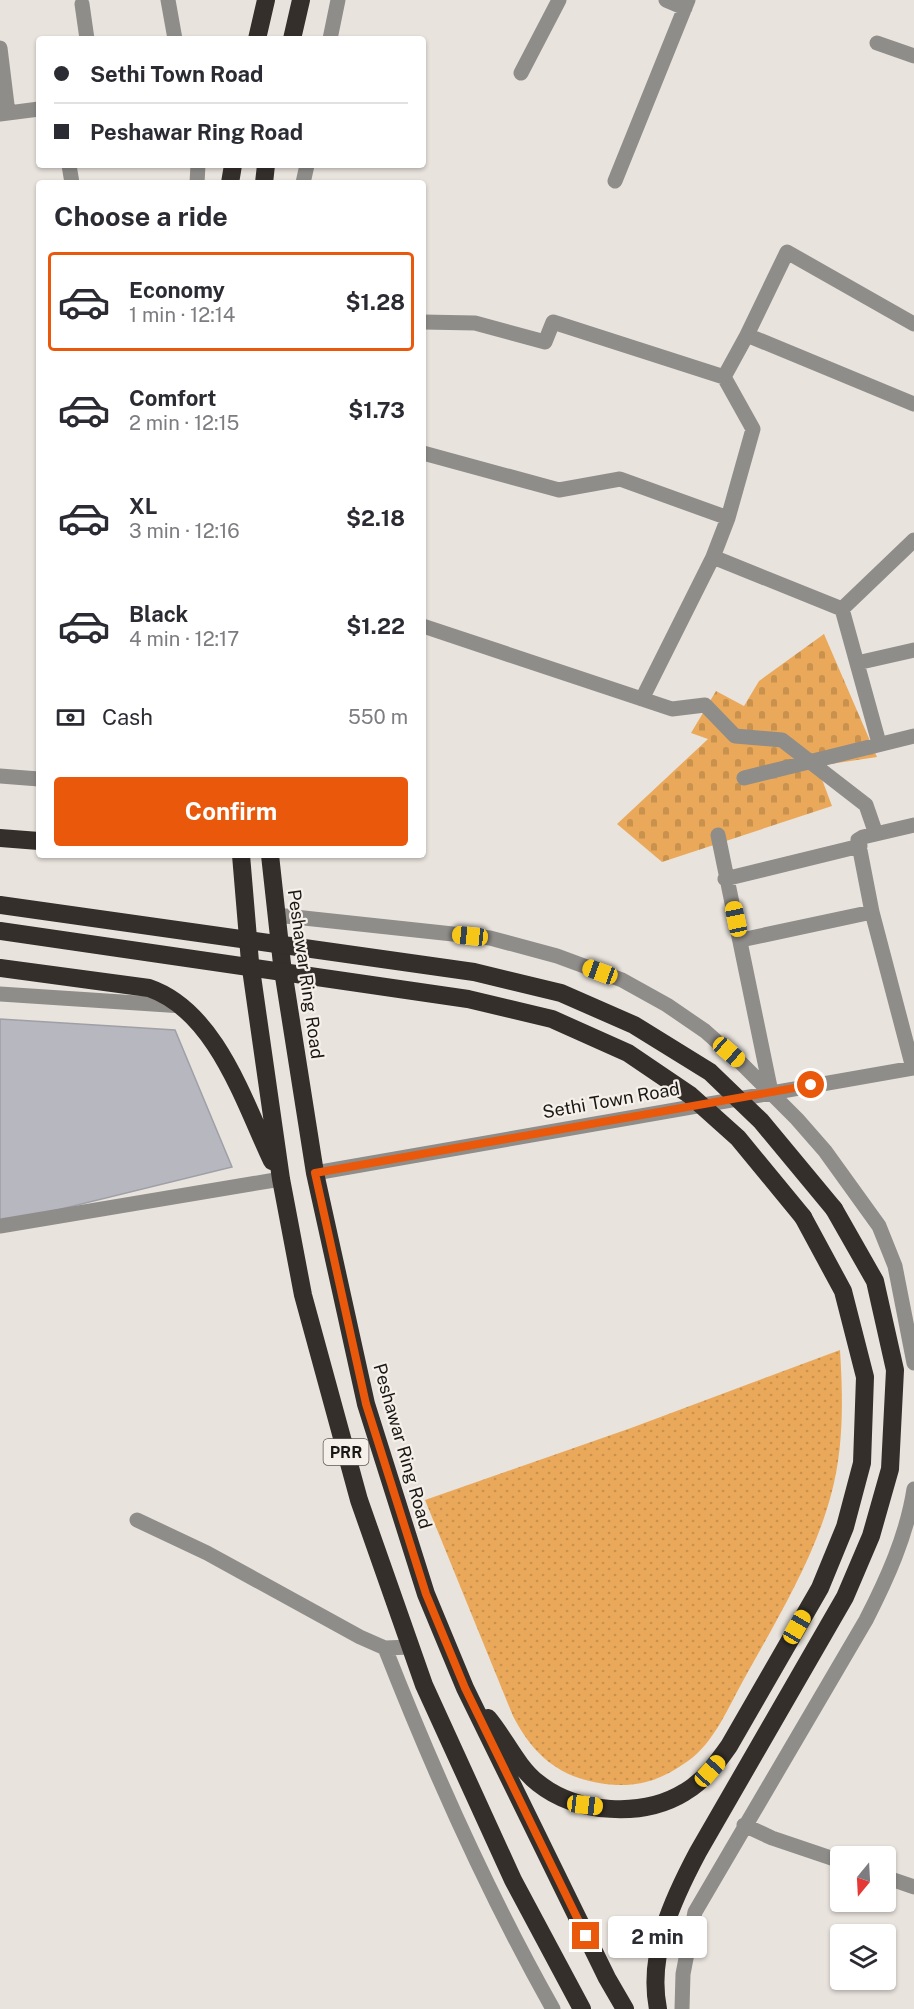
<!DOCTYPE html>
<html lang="en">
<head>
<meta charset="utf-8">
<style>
	:root { --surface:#fff; --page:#f2f2f3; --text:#2b2b33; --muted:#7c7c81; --line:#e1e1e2; --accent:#ea580c }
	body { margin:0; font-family:"Public Sans",sans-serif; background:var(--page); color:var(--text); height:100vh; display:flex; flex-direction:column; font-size:22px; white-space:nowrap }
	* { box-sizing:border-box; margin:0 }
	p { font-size:20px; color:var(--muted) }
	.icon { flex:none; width:33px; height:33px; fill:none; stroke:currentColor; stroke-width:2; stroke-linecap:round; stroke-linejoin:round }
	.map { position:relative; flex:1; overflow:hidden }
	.drawer { position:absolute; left:36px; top:180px; width:390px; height:678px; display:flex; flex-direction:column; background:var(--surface); border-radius:6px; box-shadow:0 2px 4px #0004 }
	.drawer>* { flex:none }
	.banner { position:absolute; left:36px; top:36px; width:390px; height:132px; border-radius:6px; box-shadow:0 2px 4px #0004; display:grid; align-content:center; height:132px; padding:0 18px; background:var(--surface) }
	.needle { width:39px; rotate:198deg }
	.tools { position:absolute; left:830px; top:1846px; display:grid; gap:12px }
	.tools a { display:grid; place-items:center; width:66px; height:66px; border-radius:6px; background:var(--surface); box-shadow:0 2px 4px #0004; font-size:30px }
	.end { position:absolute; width:27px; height:27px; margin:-14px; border:8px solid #ea580c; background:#fff; box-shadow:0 0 0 3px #fff }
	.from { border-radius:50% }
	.bubble { position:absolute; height:42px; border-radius:6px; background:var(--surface); box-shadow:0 2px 4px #0004; font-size:20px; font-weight:700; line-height:42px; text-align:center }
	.car { position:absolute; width:18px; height:36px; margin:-18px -9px; border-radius:8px; box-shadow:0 0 4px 2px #0007; background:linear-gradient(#f5c518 24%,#345 0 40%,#f5c518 0 76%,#345 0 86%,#f5c518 0) }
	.banner b { display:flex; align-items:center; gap:21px; height:57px; font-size:22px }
	.banner b+b { border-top:2px solid var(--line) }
	.banner i { width:15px; height:15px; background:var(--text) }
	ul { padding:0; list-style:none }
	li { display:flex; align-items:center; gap:18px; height:99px; margin:0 12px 9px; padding:0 6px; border:3px solid transparent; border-radius:6px }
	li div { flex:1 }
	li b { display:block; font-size:22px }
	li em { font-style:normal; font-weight:700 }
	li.active { border-color:var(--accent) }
	li>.icon { width:54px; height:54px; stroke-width:1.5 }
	h2 { padding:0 18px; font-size:27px; line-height:72px }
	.pay { display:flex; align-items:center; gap:15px; height:66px; padding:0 18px; font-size:22px }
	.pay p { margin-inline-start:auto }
	.primary-button { display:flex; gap:12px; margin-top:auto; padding:12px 18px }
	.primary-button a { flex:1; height:69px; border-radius:6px; background:var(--accent); color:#fff; font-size:24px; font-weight:700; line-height:69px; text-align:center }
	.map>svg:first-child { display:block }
</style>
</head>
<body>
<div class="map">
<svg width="914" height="2009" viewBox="0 0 914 2009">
	<defs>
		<pattern id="cemetery-stones" width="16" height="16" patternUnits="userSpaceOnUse" patternTransform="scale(1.5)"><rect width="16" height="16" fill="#eaa95a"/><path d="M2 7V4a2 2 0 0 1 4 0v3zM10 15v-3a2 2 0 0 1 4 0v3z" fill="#c8914d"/></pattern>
		<pattern id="park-dots" width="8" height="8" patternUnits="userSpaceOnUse" patternTransform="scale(1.5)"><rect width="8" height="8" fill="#eaa95a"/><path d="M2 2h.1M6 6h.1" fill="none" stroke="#c8914d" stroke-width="1.8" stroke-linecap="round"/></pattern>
	</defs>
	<rect width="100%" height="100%" fill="#e9e3dd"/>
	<path fill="url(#cemetery-stones)" d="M824,634l53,123 -60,9 15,40 -170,56 -45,-38 91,-85 -17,-6 25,-42 28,15 15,-25z"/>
	<path fill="url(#park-dots)" d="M840,1350c3,48 4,98 -9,145 -17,64 -55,126 -87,184 -15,27 -30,64 -56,82 -29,21 -54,28 -89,22 -42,-7 -67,-30 -86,-67l-88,-216 206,-72z"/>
	<path fill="#b6b7bf" stroke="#9fa0a7" stroke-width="1.5" d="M0,1019l175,11 57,137 -232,57z"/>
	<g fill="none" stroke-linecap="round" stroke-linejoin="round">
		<path stroke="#8f8d8a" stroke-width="15" d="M168,0l7,39
			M666,0l19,8
			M82,4l5,35
			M330,39l8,-39
			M877,43l37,13
			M0,48l8,65
			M521,73l38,-73
			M0,114l39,-5
			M69,165l3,18
			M615,181l73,-181
			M197,183l1,-18
			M303,183l4,-18
			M423,322l52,1 70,19 8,-20 171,55 23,-42 167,69
			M747,335l40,-83 127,72
			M724,377l29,52 -25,89
			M423,453l136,37 61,-11 108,39 -15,39
			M842,609l37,134
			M423,626l249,83 33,-4 30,31 47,4 84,65 10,29
			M857,663l57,-13
			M642,699l71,-142 129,52 72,-69
			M0,776l39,3
			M744,778l170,-42
			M718,835l53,257
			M725,879l135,-33
			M276,915l214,23 67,18 65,24 45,25 38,26 36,32 56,56 28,32 54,75 16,40 19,97
			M741,940l131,-28
			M0,994l183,12
			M913,1068l-41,-156 -14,-72 5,-3 51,-12
			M315,1173l599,-105
			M0,1226l281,-47
			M137,1520l70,33 153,84 25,11 25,-1
			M385,1648c49,125 102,244 168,361
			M744,1825l28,13 68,23
			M885,1877l29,10
			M682,2009l1,-35 12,-62 171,-292c21,-41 41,-85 48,-131"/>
		<path stroke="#342f2b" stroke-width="18" d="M257,39l9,-39
			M292,39l9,-39
			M230,183l3,-18
			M264,183l2,-18
			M0,838l39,3
			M241,855l9,107 31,217 22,116 56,205 65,185 89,195 69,129
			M270,855l12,109 33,209 51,231 60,190 39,94 142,290 18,31
			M0,968l149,20c67,23 95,114 123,173
			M488,1718c17,20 29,49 50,65 39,31 105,35 147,9 19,-11 32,-29 44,-46l91,-158 25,-61 17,-64 3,-86 -22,-86 -40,-74
			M658,2009c-11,-55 15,-110 40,-157l147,-255 26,-61 19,-67 5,-99 -20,-89 -41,-72"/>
		<path stroke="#342f2b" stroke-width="18" d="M0,905l474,67 87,21 73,32 76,47 51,49 73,88
			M0,931l468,68 84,20 76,34 62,42 48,43 65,79"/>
	</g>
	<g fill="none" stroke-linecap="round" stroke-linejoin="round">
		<path stroke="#ea580c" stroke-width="8" d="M586,1936l-121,-248 -39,-94 -60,-190 -51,-231 496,-88"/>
	</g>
	<g text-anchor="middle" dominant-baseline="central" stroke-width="4.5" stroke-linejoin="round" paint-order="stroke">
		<rect fill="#f6f0ea" stroke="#5c5955" stroke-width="1.5" x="323.5" y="1439" width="45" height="26" rx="4.5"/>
		<g font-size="16" font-weight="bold" fill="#1a1815">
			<text x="346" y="1452">PRR</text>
		</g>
		<g font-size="18" fill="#1a1815" stroke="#f6f0ea">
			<text transform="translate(306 974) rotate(82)">Peshawar Ring Road</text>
			<text transform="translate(611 1100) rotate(-10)">Sethi Town Road</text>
			<text transform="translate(403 1446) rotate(74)">Peshawar Ring Road</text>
		</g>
	</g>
</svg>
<div class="tools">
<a><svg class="needle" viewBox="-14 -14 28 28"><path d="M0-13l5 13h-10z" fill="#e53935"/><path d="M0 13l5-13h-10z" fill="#7c7c81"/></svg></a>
<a><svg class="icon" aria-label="layers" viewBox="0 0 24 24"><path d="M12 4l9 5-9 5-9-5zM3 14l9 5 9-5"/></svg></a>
</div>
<i class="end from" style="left:811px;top:1085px"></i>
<i class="end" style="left:586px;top:1936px"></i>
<div class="bubble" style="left:608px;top:1916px;width:99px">2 min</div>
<i class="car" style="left:736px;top:919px;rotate:348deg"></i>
<i class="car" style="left:470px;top:936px;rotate:276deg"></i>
<i class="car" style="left:600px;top:972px;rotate:290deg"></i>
<i class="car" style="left:729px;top:1052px;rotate:131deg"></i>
<i class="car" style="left:797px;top:1627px;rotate:30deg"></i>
<i class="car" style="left:710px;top:1771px;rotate:42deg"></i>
<i class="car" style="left:585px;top:1805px;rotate:97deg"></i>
<div class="banner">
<b><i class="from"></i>Sethi Town Road</b>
<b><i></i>Peshawar Ring Road</b>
</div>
<section class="drawer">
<h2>Choose a ride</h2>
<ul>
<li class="active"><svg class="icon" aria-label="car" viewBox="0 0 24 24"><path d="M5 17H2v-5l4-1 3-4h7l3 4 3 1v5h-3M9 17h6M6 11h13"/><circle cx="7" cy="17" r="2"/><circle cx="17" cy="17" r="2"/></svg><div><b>Economy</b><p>1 min · 12:14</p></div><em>$1.28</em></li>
<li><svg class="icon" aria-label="car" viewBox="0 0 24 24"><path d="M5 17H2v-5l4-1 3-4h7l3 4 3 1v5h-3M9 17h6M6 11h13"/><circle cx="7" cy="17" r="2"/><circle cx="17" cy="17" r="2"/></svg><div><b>Comfort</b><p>2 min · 12:15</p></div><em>$1.73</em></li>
<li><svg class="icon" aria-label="car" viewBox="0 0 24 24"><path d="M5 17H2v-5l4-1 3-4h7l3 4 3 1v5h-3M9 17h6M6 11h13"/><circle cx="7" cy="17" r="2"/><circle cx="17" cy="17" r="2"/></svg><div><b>XL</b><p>3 min · 12:16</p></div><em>$2.18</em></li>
<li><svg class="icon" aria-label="car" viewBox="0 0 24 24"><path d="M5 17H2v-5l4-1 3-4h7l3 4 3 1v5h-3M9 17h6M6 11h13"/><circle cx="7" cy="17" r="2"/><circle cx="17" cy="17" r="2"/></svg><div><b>Black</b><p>4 min · 12:17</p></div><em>$1.22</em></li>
</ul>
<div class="pay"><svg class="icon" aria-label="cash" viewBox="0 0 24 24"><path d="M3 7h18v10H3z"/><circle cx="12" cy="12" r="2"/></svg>Cash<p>550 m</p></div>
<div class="primary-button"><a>Confirm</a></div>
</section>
</div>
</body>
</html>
